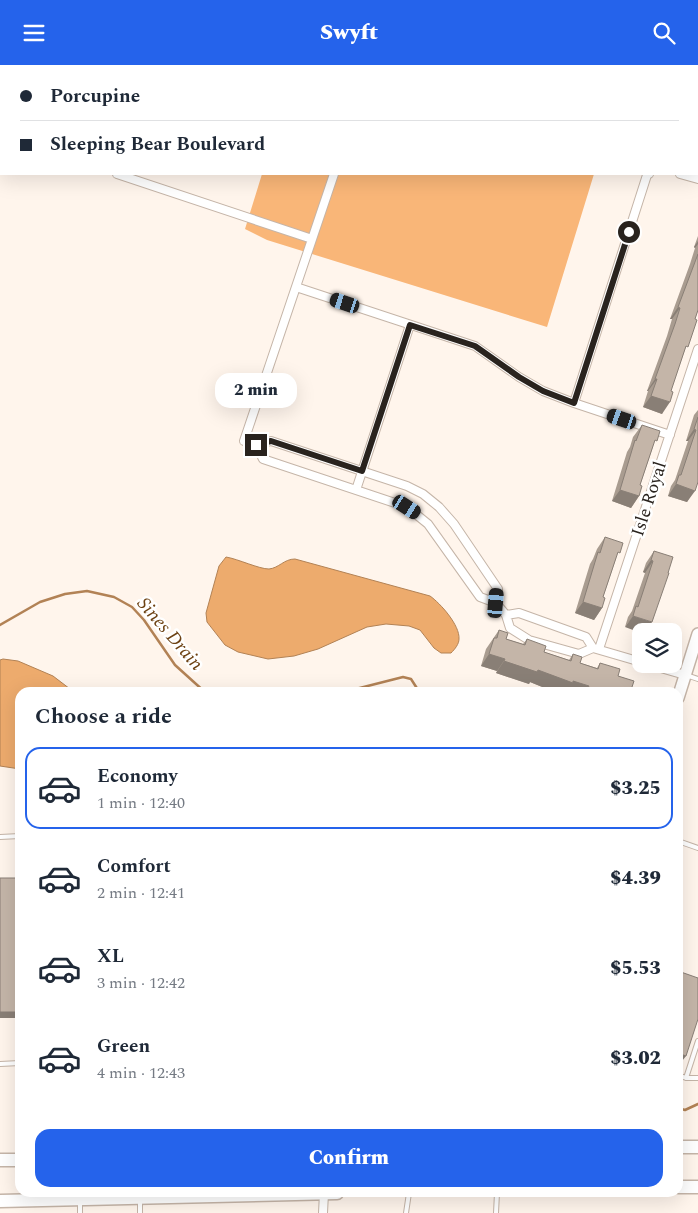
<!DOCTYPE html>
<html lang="en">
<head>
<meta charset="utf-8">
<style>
	:root { --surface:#fff; --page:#f2f2f3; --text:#1f2937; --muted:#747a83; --line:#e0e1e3; --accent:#2563eb }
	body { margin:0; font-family:Spectral,serif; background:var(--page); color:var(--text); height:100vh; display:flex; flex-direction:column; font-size:19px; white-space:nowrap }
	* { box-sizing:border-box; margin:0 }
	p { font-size:16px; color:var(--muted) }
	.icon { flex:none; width:28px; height:28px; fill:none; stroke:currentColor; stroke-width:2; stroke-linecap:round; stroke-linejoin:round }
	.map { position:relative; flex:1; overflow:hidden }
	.panel { position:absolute; left:15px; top:622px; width:668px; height:510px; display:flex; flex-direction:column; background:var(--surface); border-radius:15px; box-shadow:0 5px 20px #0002 }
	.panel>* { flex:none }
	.banner { position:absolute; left:0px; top:0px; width:699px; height:110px; box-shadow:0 5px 20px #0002; display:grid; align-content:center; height:110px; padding:0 20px; background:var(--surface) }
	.buttons { position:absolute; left:632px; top:558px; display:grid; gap:10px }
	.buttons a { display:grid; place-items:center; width:50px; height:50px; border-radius:10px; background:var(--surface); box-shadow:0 5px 20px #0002; font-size:25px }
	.end { position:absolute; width:22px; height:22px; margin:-11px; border:6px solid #29231e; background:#fff; box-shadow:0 0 0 2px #fff }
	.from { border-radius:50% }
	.bubble { position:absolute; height:35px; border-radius:15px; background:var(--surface); box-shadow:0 5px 20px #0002; font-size:16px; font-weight:800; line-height:35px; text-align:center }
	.car { position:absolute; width:15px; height:30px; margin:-15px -8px; border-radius:6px; box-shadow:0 0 4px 1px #0007; background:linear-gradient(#222 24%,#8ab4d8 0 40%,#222 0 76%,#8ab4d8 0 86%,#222 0) }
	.banner b { display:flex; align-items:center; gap:18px; height:48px; font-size:19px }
	.banner b+b { border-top:1px solid var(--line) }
	.banner i { width:12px; height:12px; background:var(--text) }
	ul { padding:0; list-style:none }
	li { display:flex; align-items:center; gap:15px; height:82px; margin:0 10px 8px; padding:0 10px; border:2px solid transparent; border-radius:15px }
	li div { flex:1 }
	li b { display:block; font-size:19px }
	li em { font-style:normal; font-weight:800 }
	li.on { border-color:var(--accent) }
	li>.icon { width:45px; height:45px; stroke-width:1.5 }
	h2 { padding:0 20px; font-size:22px; line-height:60px }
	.button { display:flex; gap:10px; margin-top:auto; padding:10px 20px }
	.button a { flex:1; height:58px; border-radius:15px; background:var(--accent); color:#fff; font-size:20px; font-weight:800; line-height:58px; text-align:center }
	header { display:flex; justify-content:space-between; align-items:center; height:65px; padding:0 20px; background:var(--accent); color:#fff; font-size:22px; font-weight:800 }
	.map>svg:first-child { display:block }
</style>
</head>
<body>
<header><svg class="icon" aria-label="menu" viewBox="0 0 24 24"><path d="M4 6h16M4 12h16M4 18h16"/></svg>Swyft<svg class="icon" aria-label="search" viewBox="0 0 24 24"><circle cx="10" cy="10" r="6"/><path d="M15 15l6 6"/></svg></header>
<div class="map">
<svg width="698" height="1148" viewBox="0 0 698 1148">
	<rect width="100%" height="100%" fill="#fff5ec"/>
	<path fill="#f9b678" d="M295,0h373l4,1h-378z
		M262,109h332l-47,153 -280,-87 -22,-11z"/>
	<path fill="#edab6d" stroke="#b28255" d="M226,492c12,2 33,12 43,12 10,-1 15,-10 26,-10l135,37c10,7 30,29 29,43 0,5 -4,10 -8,14h-10l-7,-5 -14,-18 -11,-4 -23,-2 -19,3 -49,22 -24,7 -26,3 -30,-7 -13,-7 -18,-23 -1,-9 13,-47z
		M3,594l15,2 35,15 21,16 -54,1v76l-20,-3v-106z"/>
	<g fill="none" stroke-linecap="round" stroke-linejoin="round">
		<path stroke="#b28255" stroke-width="2.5" d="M0,560l40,-23 25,-8 22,-3 27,6 18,10 12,13 31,45 31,28
			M340,628l63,-16 8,2 9,14
			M678,1043l7,2 13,-6"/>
		<g stroke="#c5b5a8" stroke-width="6">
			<path id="service" d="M686,610l12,4
				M0,772l20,-1
				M678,776l20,7
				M0,999l20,-1
				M678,1010l8,3h12
				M686,1013l12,-37
				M140,1134v14
				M80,1148v-12
				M406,1148l3,-20
				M496,1148l1,-20"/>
		</g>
		<g stroke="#c5b5a8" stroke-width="10">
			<path id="minor" d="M121,1v-1
				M370,1v-1
				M117,109l195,65
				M680,109l18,5
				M296,222l179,59 44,31 24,14 31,12 96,32
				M574,338l73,-228 2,-1
				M256,380l7,14 144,48 21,17 52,73 16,6 2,-14 -44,-65 -15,-17 -16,-13 -16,-8 -136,-45 -15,4 -12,-4 90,-267
				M356,425l54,-165
				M496,538l10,12 4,13 19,12 50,14 14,-6 48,14
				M506,550l13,-2 67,24 7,11
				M599,584l99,-300
				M647,599l38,11
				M323,1148l1,-20"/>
		</g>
		<g stroke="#c5b5a8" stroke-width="14">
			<path id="secondary" d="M678,633l20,-64"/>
		</g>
		<g stroke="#c5b5a8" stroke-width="15">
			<path id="primary" d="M678,1082h20
				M0,1095h20
				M678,1122h20
				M0,1136l337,-8"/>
		</g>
		<use href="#service" stroke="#fff" stroke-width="4"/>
		<use href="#minor" stroke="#fff" stroke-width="8"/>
		<use href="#secondary" stroke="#fff" stroke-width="11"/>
		<use href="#primary" stroke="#fff" stroke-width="12"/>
	</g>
	<path fill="#a99c90" d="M698,171v74l-14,42 -22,62 -19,-7 5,-16h-1l20,-55 5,-17h-2l20,-55 5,-16 -1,-1z
		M698,345v72l-11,20 -19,-6 3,-10 4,-6 13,-39h-2l8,-26z
		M642,360l11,21 -13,39 -1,11 -8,12 -19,-7 15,-49 3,-5 3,-10z
		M605,472l11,21 -13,39 -1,11 -8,12 -19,-7 15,-49 3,-5 4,-10z
		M654,486l14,22 -43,54 3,-10 4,-6 13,-38 -2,-1 3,-9z
		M499,565l7,9 17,5 4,-5 17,13 25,8 4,-6 7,9 17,5 3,-5 18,13 12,17h-73l-27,-11 -1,2 -33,-11 1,-2 -16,-5 5,-17z"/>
	<path fill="#897f76" d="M698,176v3l-3,4 -1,-1z
		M678,242l2,1 -8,11h-2z
		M655,314h2l-9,12h-1z
		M651,331l19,6 -8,12 -19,-7z
		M694,364l2,1 -8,11h-2z
		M676,419l19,7 -8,11 -19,-6z
		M620,425l19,6 -8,12 -19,-7z
		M651,495l2,1 -8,12 -2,-1z
		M583,537l19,6 -8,12 -19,-7z
		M633,551l19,6 -7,9h-4v2l-16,-6z
		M489,589l16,5 -8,12 -16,-5z
		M504,596l34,9 51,16 -4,7h-28l-27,-11 -1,2 -33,-11z
		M588,623l15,5h-17z
		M0,947h20v6h-20z
		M678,988l8,3 -7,9 -1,-1z"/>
	<path fill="#c4b5a8" stroke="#897f76" d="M698,189v56l-3,9 2,1 -9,27 -2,-1 -15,45 2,1 -3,10 -19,-6 6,-17h-2l20,-55 5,-16 -2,-1z
		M698,352v65l-3,9 -19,-7 3,-9h2l15,-45 -2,-1z
		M642,360l18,6 -3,10 -2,-1 -15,45 2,1 -3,10 -19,-6 15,-50 1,1z
		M605,472l18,6 -3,10 -2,-1 -15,45 2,1 -3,10 -19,-6 15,-50 2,1z
		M654,486l19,6 -5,16h1l-17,49 -19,-6 3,-10 2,1 15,-46 -2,-1z
		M499,565l9,3 -2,6 19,6 2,-6 19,7 -2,6 27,9 2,-7 9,3 -2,6 18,6 2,-6 20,6 -2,7 16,5 -4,12h-27l-15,-5 1,-2 -16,-5v2l-35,-13 -1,2 -33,-11 1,-2 -16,-5 5,-16h3z
		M0,813h20v134h-20z
		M678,906l20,7v41l-12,37 -8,-3z"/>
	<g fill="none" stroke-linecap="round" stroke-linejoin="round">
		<path stroke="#29231e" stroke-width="6" d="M256,380l15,-4 91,30 48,-146 65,21 44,31 24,14 31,12 55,-171"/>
	</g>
	<g text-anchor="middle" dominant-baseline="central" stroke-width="5" stroke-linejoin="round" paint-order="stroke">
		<g font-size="18" fill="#29231e" stroke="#fff">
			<text transform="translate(649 434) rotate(-72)">Isle Royal</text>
		</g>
		<g font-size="19" font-style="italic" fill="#6d4213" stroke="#fff">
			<text transform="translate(170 569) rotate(49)">Sines Drain</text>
		</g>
	</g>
</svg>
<div class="buttons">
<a><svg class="icon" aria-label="layers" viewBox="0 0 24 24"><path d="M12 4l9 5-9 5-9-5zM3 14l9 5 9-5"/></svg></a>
</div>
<i class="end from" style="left:629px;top:167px"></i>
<i class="end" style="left:256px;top:380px"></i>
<div class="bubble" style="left:215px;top:308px;width:82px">2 min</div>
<i class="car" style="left:345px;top:238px;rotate:288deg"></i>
<i class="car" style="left:622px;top:354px;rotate:289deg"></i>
<i class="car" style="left:407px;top:442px;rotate:123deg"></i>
<i class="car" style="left:496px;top:538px;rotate:5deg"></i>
<div class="banner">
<b><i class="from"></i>Porcupine</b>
<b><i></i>Sleeping Bear Boulevard</b>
</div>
<section class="panel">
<h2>Choose a ride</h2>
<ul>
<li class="on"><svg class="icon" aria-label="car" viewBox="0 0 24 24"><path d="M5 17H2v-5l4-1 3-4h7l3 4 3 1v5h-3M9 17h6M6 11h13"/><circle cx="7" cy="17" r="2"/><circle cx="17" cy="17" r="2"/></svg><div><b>Economy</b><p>1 min · 12:40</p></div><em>$3.25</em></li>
<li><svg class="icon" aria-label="car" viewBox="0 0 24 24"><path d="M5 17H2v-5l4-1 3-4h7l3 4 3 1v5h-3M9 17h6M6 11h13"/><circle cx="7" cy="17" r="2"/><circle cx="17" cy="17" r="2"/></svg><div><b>Comfort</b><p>2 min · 12:41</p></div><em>$4.39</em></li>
<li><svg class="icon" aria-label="car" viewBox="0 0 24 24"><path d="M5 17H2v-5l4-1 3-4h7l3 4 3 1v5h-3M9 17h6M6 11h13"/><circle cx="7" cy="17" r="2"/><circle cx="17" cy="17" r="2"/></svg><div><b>XL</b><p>3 min · 12:42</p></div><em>$5.53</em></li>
<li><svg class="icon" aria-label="car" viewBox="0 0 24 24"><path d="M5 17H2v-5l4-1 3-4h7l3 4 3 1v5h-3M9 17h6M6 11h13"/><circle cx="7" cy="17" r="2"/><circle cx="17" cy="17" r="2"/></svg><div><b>Green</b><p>4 min · 12:43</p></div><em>$3.02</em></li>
</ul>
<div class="button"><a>Confirm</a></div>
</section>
</div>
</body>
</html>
